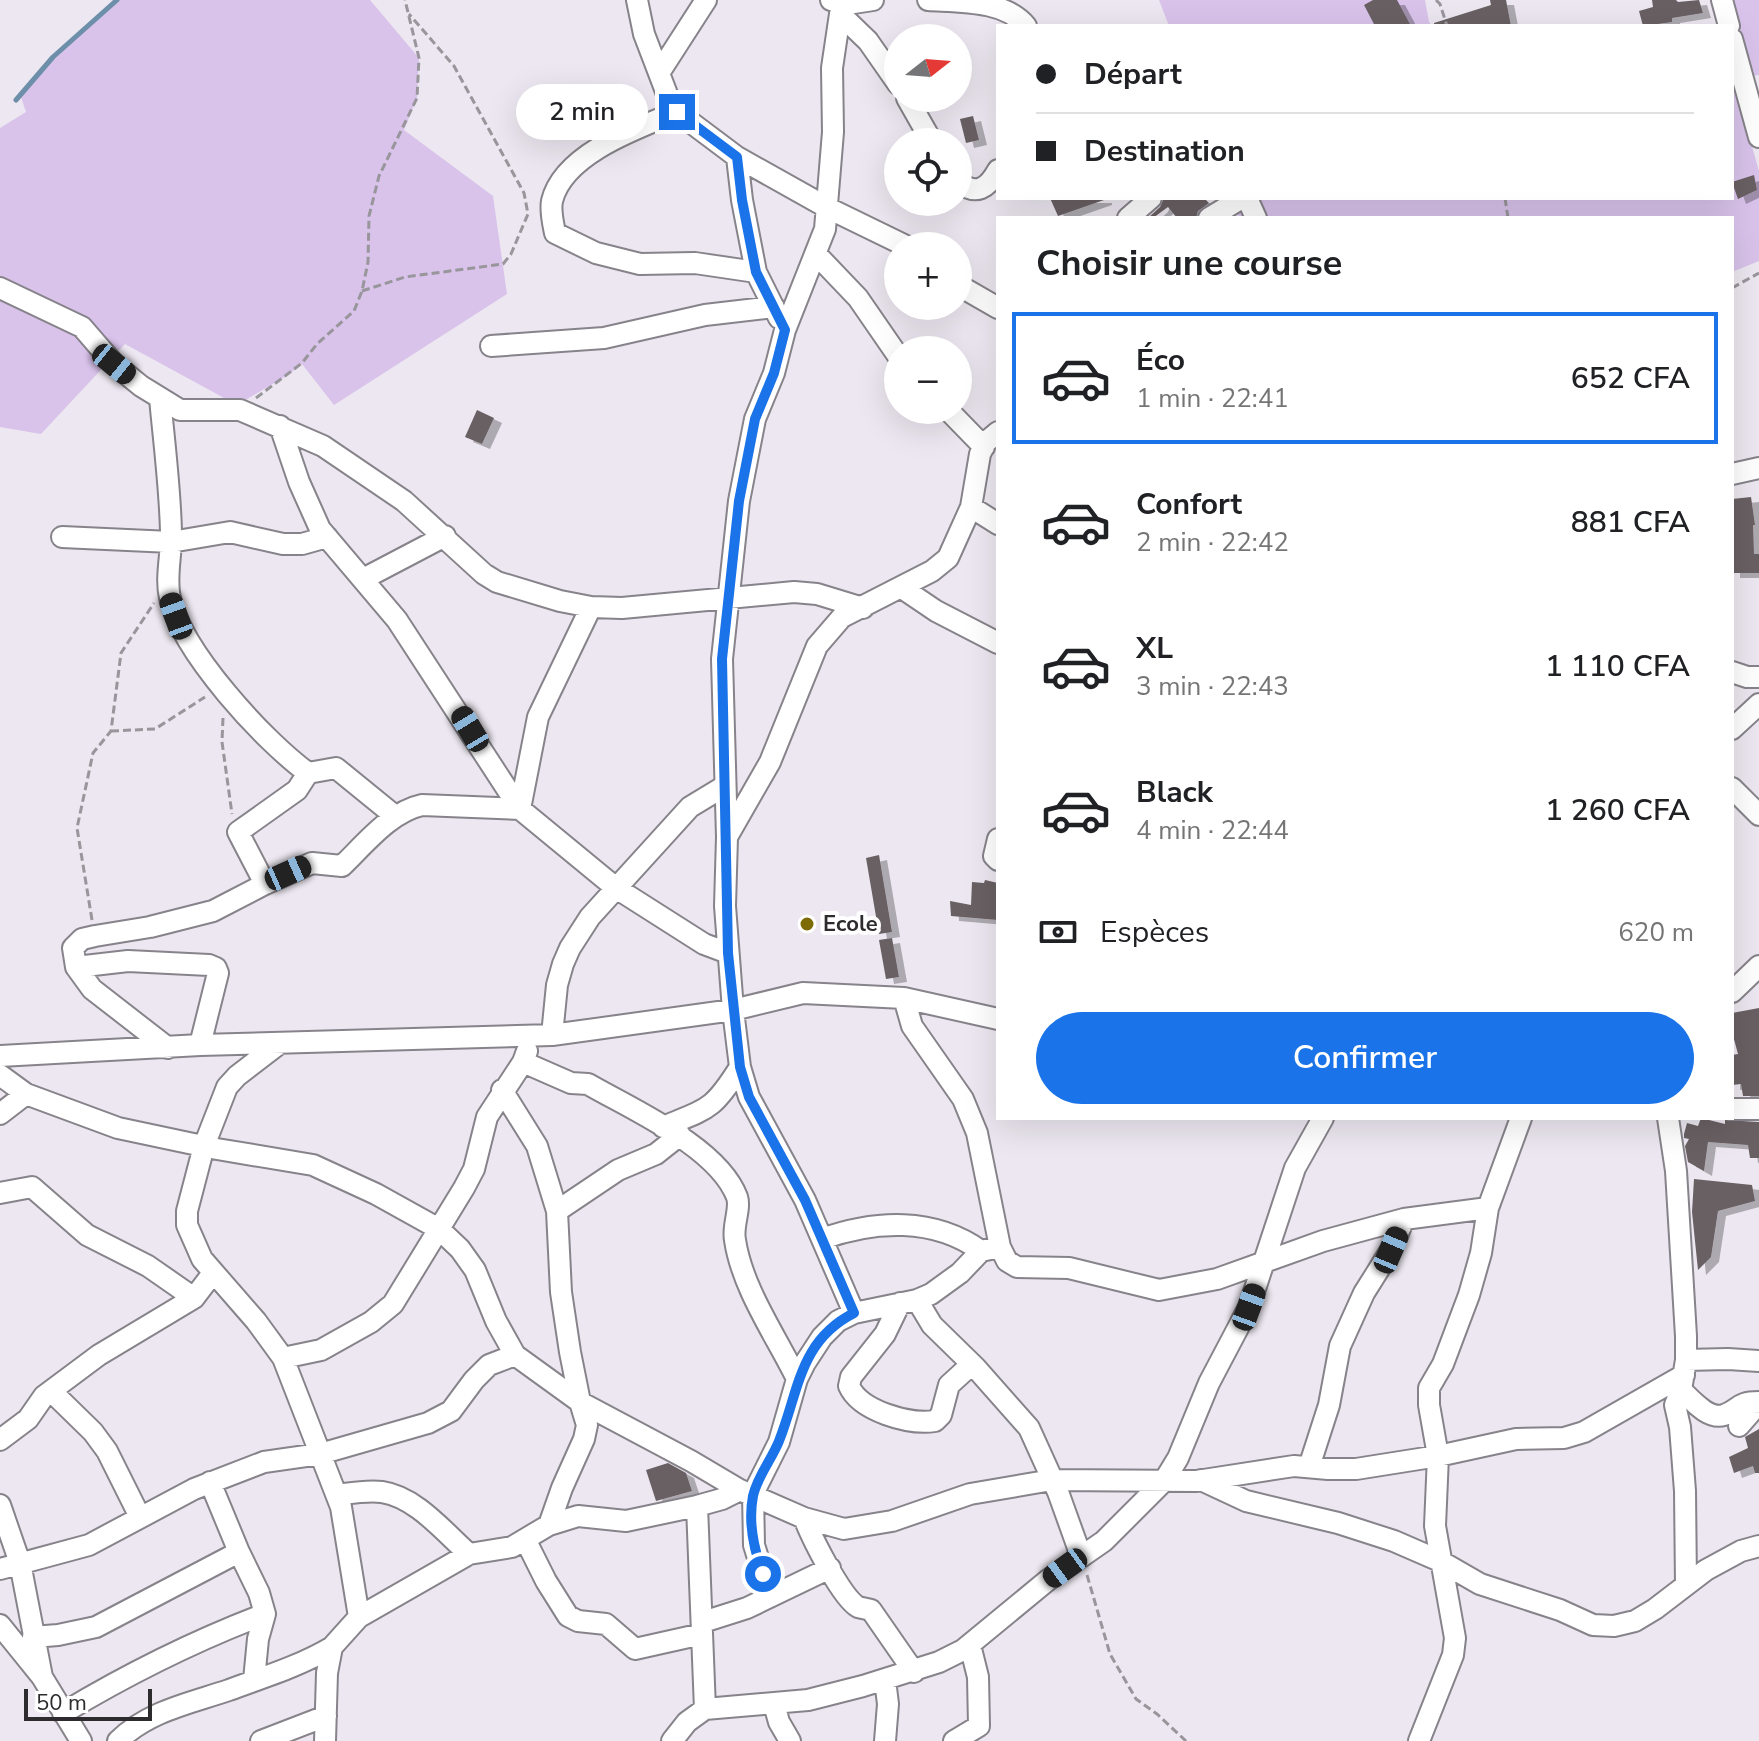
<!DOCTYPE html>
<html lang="fr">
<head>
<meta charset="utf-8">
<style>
	:root { --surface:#fff; --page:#f6f6f6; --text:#202124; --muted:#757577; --line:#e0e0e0; --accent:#1a73e8 }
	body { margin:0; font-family:"Nunito Sans",sans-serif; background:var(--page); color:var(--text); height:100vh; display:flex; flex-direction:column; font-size:30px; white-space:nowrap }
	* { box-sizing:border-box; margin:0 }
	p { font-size:26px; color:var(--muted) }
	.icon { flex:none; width:44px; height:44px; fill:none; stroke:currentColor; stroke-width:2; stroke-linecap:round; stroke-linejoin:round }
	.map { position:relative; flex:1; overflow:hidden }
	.side { position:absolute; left:996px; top:216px; width:738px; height:904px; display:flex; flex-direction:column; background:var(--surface); border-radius:0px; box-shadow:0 8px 32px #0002 }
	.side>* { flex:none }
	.top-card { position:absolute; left:996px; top:24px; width:738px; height:176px; border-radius:0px; box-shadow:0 8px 32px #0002; display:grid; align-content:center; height:176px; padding:0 40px; background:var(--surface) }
	.needle { width:52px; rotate:73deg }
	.fabs { position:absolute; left:884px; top:24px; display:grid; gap:16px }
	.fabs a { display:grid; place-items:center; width:88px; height:88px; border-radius:50%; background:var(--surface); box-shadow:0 8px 32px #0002; font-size:40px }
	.scale { position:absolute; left:24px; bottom:20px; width:128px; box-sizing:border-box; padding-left:8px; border:4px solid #2d2b2e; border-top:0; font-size:22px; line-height:28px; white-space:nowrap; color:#2d2b2e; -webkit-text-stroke:6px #fff; paint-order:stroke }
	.end { position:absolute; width:36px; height:36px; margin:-18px; border:10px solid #1a73e8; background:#fff; box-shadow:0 0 0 4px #fff }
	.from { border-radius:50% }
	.bubble { position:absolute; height:56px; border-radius:28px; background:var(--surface); box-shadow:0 8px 32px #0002; font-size:26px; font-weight:600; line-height:56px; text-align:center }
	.car { position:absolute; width:24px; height:48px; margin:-24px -12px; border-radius:10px; box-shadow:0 0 6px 2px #0007; background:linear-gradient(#222 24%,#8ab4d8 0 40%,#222 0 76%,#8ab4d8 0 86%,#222 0) }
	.top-card b { display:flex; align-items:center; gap:28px; height:76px; font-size:30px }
	.top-card b+b { border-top:2px solid var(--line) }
	.top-card i { width:20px; height:20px; background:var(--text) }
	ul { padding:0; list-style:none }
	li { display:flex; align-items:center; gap:24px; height:132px; margin:0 16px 12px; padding:0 24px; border:4px solid transparent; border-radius:0px }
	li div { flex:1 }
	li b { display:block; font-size:30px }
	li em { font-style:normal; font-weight:600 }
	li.active { border-color:var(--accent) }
	li>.icon { width:72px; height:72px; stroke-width:1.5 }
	h2 { padding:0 40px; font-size:36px; line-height:96px }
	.pay { display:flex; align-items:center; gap:20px; height:88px; padding:0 40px; font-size:30px }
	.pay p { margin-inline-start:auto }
	.action { display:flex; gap:16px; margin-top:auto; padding:16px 40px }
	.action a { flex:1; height:92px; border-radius:48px; background:var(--accent); color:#fff; font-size:32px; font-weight:600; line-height:92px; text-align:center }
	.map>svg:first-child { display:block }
</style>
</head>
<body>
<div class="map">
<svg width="1759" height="1741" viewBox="0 0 1759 1741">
	<defs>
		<filter id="shadow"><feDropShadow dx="8" dy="5" stdDeviation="0" flood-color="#0004"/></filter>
	</defs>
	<rect width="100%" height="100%" fill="#ece7f0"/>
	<path fill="#d9c3eb" d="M117,0h253l49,58 -2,40 -13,32 89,66 14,98 -173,111 -32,-41 -14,11 -51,30 -112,-61 -84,90 -41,-7v-299l26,-16 -5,-15 32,-40z
		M1159,0h266l4,22 3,4h-263z
		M1731,0h28v75l-8,1z
		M1732,77l27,94v90l-27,11v-54h-492l-12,-18v-2h504z"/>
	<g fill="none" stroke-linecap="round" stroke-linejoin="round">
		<path stroke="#6d8fa9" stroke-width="5" d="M16,100l37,-43 64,-57"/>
	</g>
	<path fill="#696063" filter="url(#shadow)" d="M1373,0h24l14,26h-36l-11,-21z
		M1490,0h16l5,26h-77v-3l57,-18z
		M1652,0h24l2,2 21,-2 4,13 -31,5v4l-29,4 -4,-15 14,-4z
		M973,116l6,24 -13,3 -6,-24z
		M1754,175l3,15 -19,9 -6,-17z
		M1050,198h54v2l-46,16z
		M1164,198h40l5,5 -11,8 -2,7h-19l-9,-11 -15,11h-5l12,-11z
		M477,410l17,8 -12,26 -17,-7z
		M1751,497l4,28h-2l1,29h5v19h-27v-74z
		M879,855l13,77 -13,2 -13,-76z
		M985,880l13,3v37l-47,-4 -1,-15 21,4 1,-23 12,1z
		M892,938l7,39 -13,2 -7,-39z
		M1759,1008v88h-16l-2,-12 -9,1v-30l6,-1 -6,-22v-19z
		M1701,1118l24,6v-4l34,2v36h-9l-2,-13 -40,-3 -4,29 -16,-9 -3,-16 4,-7 -5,-1v-4l3,-11 11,3z
		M1694,1179l58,6 3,16 -37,10 -7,46 -13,13 -6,-58z
		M1759,1429v44h-4l-2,-7 -19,7 -5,-16 19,-9 -3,-11z
		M668,1463l18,10 6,18 -36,10 -10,-31z"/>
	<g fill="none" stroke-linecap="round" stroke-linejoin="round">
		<g stroke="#87838a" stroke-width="24">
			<path id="minor" d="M637,0l7,34 26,68 7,10 60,45 91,51 78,38
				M831,0l16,4 26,-4
				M848,0l-8,14 -8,54 1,64 -8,97 -40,101 -11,43 -19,46 -16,82 -17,158 5,178 -2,69 8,104 7,57 9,30 56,103 49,113
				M928,0c32,2 77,0 98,26
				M1722,0l7,26
				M840,14l28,27 30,43
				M1732,39l27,98
				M659,73l47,-73
				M907,98l25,44
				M677,112c-40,16 -114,42 -125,89 -2,10 1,22 3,32l41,20 44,11 55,-1 61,9
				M737,157l5,43 14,72 23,46
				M958,181c18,16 30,7 40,-11
				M1247,198l9,20
				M1128,218l23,-20
				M1209,218l33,-20
				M816,254l42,44 40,58
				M958,285l40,23
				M0,288l82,39 32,37 27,22 39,24h60l83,36 81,55 80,73 13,8 63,19 31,6 31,1 172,-16 23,2 46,14
				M491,346l113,-8 101,-23 69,-8
				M160,398c4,44 10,89 11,134 1,22 -6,45 -1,66 12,54 94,143 138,175l28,-5 59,48
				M948,410l36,37
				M280,426l19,56 21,47 77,91 123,189 96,79 88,56 24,9
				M1732,474l27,-6
				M971,507l27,17
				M62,537l109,5 59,-10 53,12h19l25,-7
				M363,579l82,-43
				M902,588l34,23 62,32
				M1732,672l15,5h12
				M1732,729l27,-25
				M1732,788l27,27
				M727,837l43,-75 47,-116 25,-29 90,-46 16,-13 23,-51 9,-53 6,-12 12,-10
				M998,839l-4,17 4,4
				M265,884l-27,-52 59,-42 11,-17
				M76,967l52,-6 81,4 7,3 2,5 -18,72
				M1732,992l27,-26
				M904,998l8,28 51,73 14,34 23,114
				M552,1035l5,-50 6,-21 7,-16 20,-31 100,-110 33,-20
				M280,1043l-43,33 -10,11 -23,59 -17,65v14l15,34 54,62 27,37 58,149 18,110 -27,30 -5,26 -2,68
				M168,1048l-76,-59 -16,-22 -3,-19 9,-9 13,-3 55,-9 63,-16 52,-27 47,-21 30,3c23,-22 48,-54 80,-61l98,4 18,-92 53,-110
				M0,1056l200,-11 352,-10 181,-25 70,-17 101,5 94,21
				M523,1062l48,21 17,1c45,26 130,63 149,113 4,12 -5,29 -2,43 7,48 41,96 62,139
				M0,1075l26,19
				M502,1090l35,56 20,65 4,81 9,60 10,50 111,59 49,29 64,28 40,11 48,-8 78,-27 82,-14 145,1 97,-15 34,3h28l82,-13 78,-17 48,-1 20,-6 100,-57
				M1732,1109h27
				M0,1114l26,-20 92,34 99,21 96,16 63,29 63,35 21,20 15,21 21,51 19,34 65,47 7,23 -3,14 -22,49 -13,37
				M1668,1118l8,53 10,165v24l-5,30 -6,15 5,22 5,64 1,94
				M663,1127c46,-19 50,-17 77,-60
				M0,1193l32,-6 55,48 61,31 46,32
				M557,1211l61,-41 38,-16 24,-19
				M822,1239c53,-19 112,-22 159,12
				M917,1300l15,25 43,42 54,61 29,64 23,64
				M900,1303l-15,31 -34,43 -2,9c11,25 60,39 86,35l6,-6 8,-30 23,-21
				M283,1358l38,-8 50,-28 22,-18 71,-116 10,-19 13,-52 36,-55 4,-11
				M1686,1360l42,-1 31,2
				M1681,1390c11,10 27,30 43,25 17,-6 12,-13 35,-13
				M51,1391l42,41 14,19 33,66
				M1739,1426l20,-23
				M0,1440l28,-21 16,-23 55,-41 95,-57 19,-25
				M1309,1467l20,-62 11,-59 24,-53 27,-43 13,-31
				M1201,1480l45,21 92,22 56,18 46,20 40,23 80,26 33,15 21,1 21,-5 20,-12 51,-39 35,-19 18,-5
				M337,1495c15,-2 30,-5 45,-3 34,5 62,40 87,62l43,-7 37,-22 29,-9 48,5 71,-15 25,-7 18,-9
				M0,1505l20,58 22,114
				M697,1506l8,203
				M804,1518c8,20 37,79 54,89 3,1 10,2 13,3l43,62
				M526,1541l20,40 22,35 10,5 28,3 29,25 67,-15
				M239,1552l20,41 6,21 -7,25 -4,41
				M0,1569l89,-24 105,-56 70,-27 56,-8 108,-31 23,-12 23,-31 15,-15 26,-10
				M770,1597l-16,-52 -1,-51 26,-52 18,-63 8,-16 17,-26 16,-16 16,-8 63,-13 14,-6 29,-21 21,-22 19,-4 7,14 10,6 52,1 90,22 58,-11 106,-38 81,-22 84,-11
				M359,1617l110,-63
				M703,1622l44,-14 83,-40
				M0,1625l42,52 39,64
				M33,1637l25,-2 38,-8 143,-75 -29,-70
				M774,1704l5,18 11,19
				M63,1713c65,-39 131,-72 202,-99
				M118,1741c30,-30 73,-38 111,-51 35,-13 71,-24 103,-43
				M261,1741l65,-25
				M672,1741l15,-19 18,-13 103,-9 55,-14 76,-24 24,-12 85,-70 56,-39 60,-60 14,-23 31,-75 40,-76 46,-139 28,-50
				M885,1741l3,-37 -3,-24
				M954,1741l25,-15 -1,-49 -8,-32
				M1419,1741l34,-86 2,-17 -20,-112 3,-70 -9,-51v-17l14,-24 26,-69 12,-42 7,-45 33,-90"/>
		</g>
		<path stroke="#98959b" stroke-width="3" stroke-dasharray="8 4" stroke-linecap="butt" d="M1436,0l4,4 7,22
			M1505,198l3,20
			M1732,288l27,-15
			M362,291l43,-14 98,-13 8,-10 17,-40 -4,-21 -70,-127 -45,-52
			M256,398l46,-35 15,-19 37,-33 8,-20 6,-29 1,-46 10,-40 38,-78 2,-40 -14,-58
			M223,718l-1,24 10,72
			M111,731l44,-2 50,-32
			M92,920l-15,-92 16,-75 18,-22 10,-78 33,-50
			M1087,1575l23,79 26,45 21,15 29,27"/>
		<use href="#minor" stroke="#fff" stroke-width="20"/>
	</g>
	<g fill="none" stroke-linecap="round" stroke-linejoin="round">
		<path stroke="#1a73e8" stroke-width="10" d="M677,112l60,45 5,43 14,72 29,58 -11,43 -19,46 -16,82 -17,158 6,294 12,114 9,30 56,103 49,113c-55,28 -55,78 -75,128 -7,18 -22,36 -26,55 -5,26 1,54 10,78"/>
	</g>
	<circle fill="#7d6c06" stroke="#fff" stroke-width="3" cx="807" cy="924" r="8"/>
	<g text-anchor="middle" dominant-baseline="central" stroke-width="8" stroke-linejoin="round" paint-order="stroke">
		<g font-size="22" font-weight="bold" fill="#2d2b2e" stroke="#fff" text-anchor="start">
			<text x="823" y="924">Ecole</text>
		</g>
	</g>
</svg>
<div class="fabs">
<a><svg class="needle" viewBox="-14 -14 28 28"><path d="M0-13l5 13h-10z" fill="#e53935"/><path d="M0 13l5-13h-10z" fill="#757577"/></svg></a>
<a><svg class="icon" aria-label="locate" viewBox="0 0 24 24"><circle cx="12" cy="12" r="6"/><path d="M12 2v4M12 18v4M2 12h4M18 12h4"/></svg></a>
<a>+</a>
<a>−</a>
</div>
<div class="scale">50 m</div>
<i class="end from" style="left:763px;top:1574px"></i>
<i class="end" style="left:677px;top:112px"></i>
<div class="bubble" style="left:516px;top:84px;width:132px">2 min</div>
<i class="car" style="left:114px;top:364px;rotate:129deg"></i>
<i class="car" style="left:176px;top:616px;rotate:340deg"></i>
<i class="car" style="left:470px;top:729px;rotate:329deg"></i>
<i class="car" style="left:288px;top:873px;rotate:66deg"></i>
<i class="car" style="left:1391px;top:1250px;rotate:23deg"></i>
<i class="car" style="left:1249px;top:1307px;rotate:20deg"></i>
<i class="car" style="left:1065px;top:1568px;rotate:234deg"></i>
<div class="top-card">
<b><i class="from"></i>Départ</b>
<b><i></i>Destination</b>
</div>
<section class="side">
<h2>Choisir une course</h2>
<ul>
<li class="active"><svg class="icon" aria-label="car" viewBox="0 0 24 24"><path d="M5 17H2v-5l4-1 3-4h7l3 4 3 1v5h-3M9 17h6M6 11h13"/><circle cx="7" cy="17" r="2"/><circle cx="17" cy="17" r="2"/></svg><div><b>Éco</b><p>1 min · 22:41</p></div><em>652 CFA</em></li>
<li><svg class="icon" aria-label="car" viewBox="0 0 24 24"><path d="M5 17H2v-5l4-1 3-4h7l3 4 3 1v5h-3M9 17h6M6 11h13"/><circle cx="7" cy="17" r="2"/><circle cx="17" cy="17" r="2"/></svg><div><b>Confort</b><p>2 min · 22:42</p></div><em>881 CFA</em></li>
<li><svg class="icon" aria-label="car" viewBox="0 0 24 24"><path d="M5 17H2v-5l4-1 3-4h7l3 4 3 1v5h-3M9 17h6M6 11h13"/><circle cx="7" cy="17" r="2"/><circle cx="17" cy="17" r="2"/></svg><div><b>XL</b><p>3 min · 22:43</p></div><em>1 110 CFA</em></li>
<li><svg class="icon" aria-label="car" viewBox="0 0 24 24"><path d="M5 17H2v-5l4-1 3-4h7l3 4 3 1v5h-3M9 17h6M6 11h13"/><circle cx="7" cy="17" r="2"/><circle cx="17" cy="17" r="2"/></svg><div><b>Black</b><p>4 min · 22:44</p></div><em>1 260 CFA</em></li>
</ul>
<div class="pay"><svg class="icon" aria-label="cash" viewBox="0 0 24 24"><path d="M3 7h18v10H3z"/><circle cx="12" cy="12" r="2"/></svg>Espèces<p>620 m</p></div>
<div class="action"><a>Confirmer</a></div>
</section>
</div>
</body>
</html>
